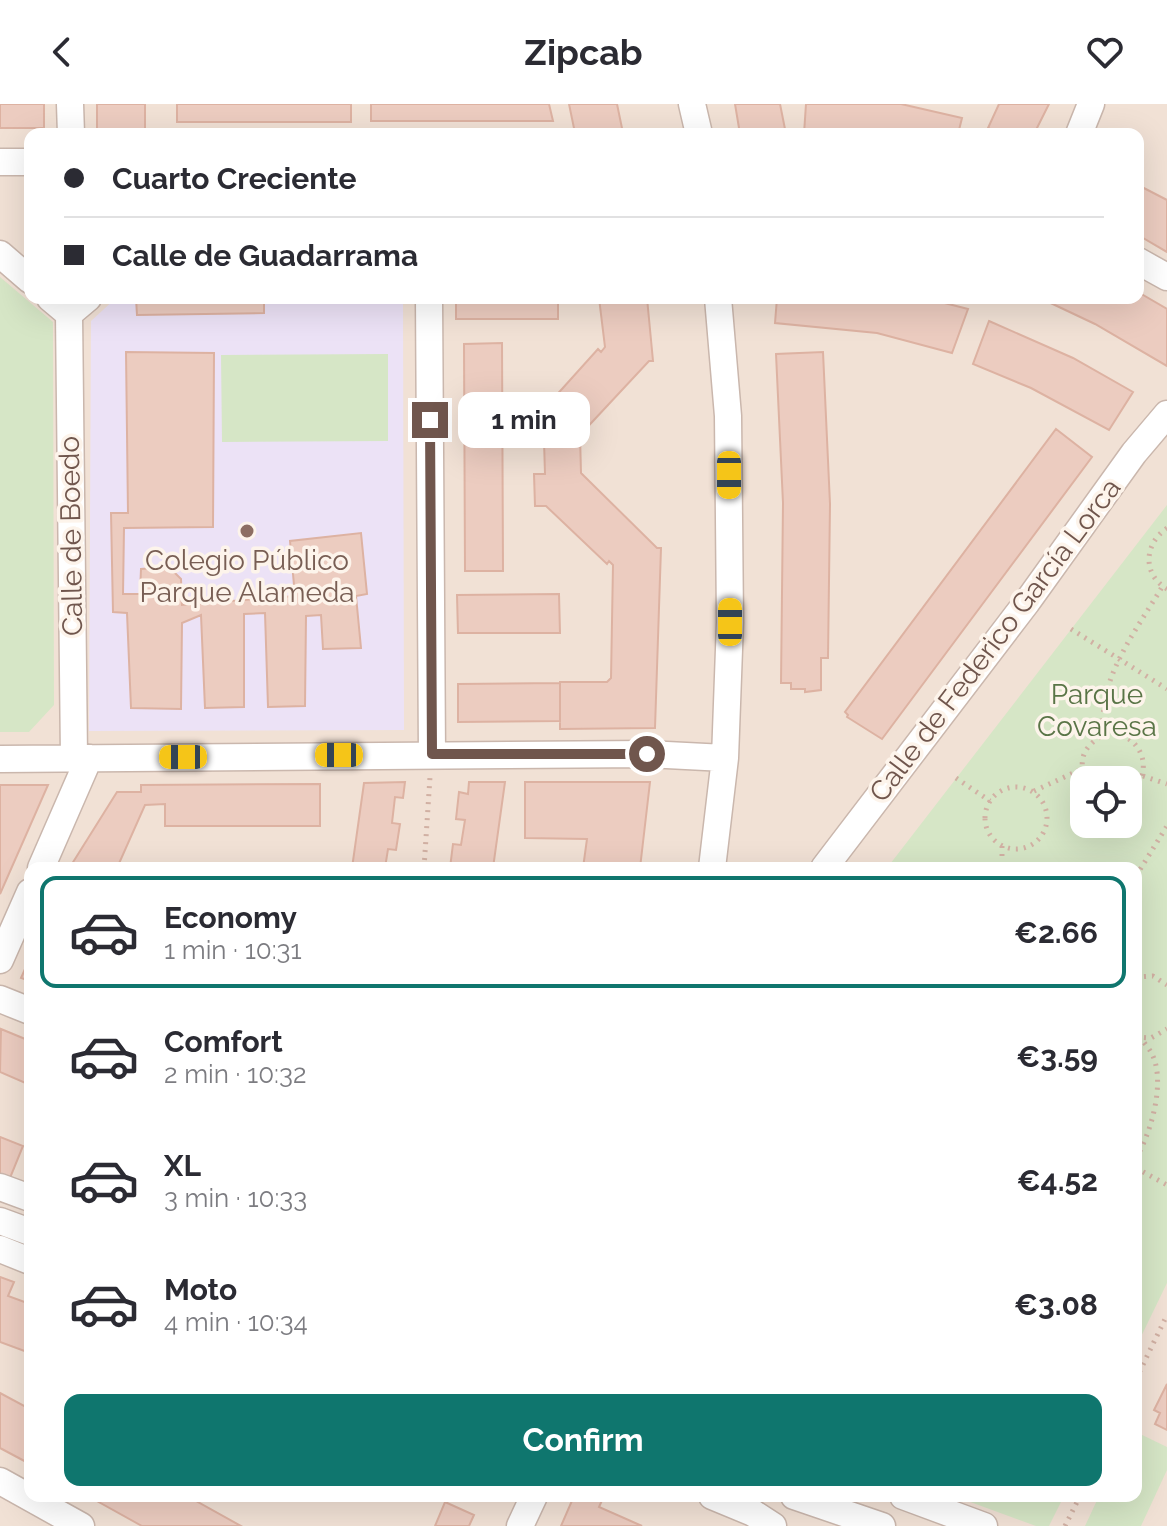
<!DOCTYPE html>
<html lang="en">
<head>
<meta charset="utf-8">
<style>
	:root { --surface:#fff; --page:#f7f7f7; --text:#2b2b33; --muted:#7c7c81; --line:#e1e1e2; --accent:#0f766e }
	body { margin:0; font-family:Raleway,sans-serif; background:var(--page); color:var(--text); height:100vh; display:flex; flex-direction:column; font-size:30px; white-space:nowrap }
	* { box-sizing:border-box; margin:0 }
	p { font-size:26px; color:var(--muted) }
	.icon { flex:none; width:44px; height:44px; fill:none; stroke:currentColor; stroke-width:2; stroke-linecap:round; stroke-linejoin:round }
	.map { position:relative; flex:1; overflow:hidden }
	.side { position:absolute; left:24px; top:758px; width:1118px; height:640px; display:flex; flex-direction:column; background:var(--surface); border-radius:16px; box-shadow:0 8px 32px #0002 }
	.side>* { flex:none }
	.top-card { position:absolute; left:24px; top:24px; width:1120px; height:176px; border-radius:16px; box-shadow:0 8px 32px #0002; display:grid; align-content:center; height:176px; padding:0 40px; background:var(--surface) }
	.fabs { position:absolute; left:1070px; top:662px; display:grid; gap:16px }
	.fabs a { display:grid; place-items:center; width:72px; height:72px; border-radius:16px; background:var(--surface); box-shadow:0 8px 32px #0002; font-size:40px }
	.end { position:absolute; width:36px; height:36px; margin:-18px; border:10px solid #70564d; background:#fff; box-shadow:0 0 0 4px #fff }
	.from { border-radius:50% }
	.bubble { position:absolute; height:56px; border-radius:16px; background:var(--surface); box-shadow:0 8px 32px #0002; font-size:26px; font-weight:700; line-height:56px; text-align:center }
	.car { position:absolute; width:24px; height:48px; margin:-24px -12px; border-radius:10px; box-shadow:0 0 6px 2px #0007; background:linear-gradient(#f5c518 24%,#345 0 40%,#f5c518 0 76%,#345 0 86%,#f5c518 0) }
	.top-card b { display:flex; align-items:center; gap:28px; height:76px; font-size:30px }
	.top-card b+b { border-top:2px solid var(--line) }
	.top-card i { width:20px; height:20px; background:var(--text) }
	ul { padding:14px 0 0; list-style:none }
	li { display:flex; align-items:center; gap:24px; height:112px; margin:0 16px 12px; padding:0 24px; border:4px solid transparent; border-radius:16px }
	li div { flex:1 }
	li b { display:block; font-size:30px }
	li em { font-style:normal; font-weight:700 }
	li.on { border-color:var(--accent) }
	li>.icon { width:72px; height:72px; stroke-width:1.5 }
	.cta { display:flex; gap:16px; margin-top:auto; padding:16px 40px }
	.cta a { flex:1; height:92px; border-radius:16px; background:var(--accent); color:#fff; font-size:32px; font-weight:700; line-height:92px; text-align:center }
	header { display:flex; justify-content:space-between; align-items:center; height:104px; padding:0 40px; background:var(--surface); font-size:36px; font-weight:700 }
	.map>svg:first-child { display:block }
</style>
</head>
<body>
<header><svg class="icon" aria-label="back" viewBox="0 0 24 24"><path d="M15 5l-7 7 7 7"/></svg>Zipcab<svg class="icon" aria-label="heart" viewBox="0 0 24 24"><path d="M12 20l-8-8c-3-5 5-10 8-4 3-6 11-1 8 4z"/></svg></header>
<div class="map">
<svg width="1167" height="1422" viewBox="0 0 1167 1422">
	<rect width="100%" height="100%" fill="#faefe6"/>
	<path fill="#f1e1d5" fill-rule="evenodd" d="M0,0h1167v1422h-1167zM30,30h1108v164h-1108zM1084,676h44v44h-44zM30,764h1106v628h-1106z"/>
	<path fill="#ece2f6" d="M116,194h287l1,432 -315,1 2,-410z"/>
	<path fill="#d6e6c6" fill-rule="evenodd" d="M0,173l53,45 1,383 -25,27h-29z
		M388,250v87l-166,1 -1,-87z
		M1167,401v778l-31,64v-479h-249zM1084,676h44v44h-44z
		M1136,1328l31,15v23l-26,56h-56l14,-30h37z
		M954,1392h110l-15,30h-13z"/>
	<path fill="#ecccc0" stroke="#ddb2a2" stroke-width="2" d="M0,0h44v24h-44z
		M97,0h48v30h-48z
		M177,0h174v18h-174z
		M371,0h178l4,17h-182z
		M569,0h48l6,29h-48z
		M735,0h45l6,30h-46z
		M806,0h95l61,14 -4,16h-154z
		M999,0h50l-15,30h-33l-13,-6z
		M1138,81l29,15v52l-29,-17z
		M1138,188l29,17v57l-72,-42 -55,-26h98z
		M136,194h128v15l-127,2z
		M456,194h102v21h-102z
		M599,194h48l6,63h-4l-69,74 1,38 76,75h4l-6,180 -95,1v-47h47l4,-4 2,-113 -4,-4 -2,3 -61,-58h-11l-1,-32h11l-1,-33h-10v-32h10l54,-60 3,3 4,-5z
		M777,194h148l43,11 -16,44 -75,-20 -102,-10z
		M989,217l84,37 60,34 -24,38 -78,-42 -58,-24z
		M502,239l1,228h-38l-1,-227z
		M126,248l88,1 -1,174 -89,1 -1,66h17l1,-25 28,-2 12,12 1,26 113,-9 -5,-55 71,-8 6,61 -11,2 5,52 -38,1 -2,-34 -15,1 -1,90 -37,1 -3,-94 -21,1v93l-39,1 -4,-93 -19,8 -1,86 -50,-1 -4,-95 -14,-1 -2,-99h17z
		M823,248l7,152 -2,154h-7v32l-16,2v-3h-14v-6h-10l2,-180 -7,-149z
		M1056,325l36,28 -210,282 -35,-22 1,-2 -3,-3z
		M559,490l1,39h-102l-1,-38z
		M560,579v38l-102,1v-38z
		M405,678l-2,16 -8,-1 -3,26 8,1 -4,26 -8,-1 -3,19h-33l12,-85z
		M469,678h36l-12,86h-43l3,-24 8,1 4,-25 -9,-1 3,-27 9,2z
		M525,678h125l-10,86h-57l4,-29 -62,-1z
		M320,680v42h-155v-22l-20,1 -28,63 -47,-1 47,-75h24v-7z
		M0,681h48l-48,109z
		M30,854v23l-9,-3z
		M1,925l29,12v44l-30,-13z
		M0,1033l23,9 -13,32 -10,-4z
		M0,1173l14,5 -6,14 22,8v49l-30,-11z
		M1167,1280v46l-12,-6 5,-11 -6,-3z
		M0,1289l30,16v55l-30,-16z
		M88,1392h99l54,30h-99z
		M574,1392h30l-5,11 43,19h-81z
		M445,1398l29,13 -5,11h-34z"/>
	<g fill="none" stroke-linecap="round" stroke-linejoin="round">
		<g stroke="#cab7ad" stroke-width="29">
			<path id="minor" d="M70,0l1,30
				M692,0l7,30
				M1079,30l12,-30
				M0,58h30
				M0,150l30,26
				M1138,157l29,16
				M50,194l19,16 5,444
				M429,194l3,456
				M69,210l19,-16
				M0,655l647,-5 78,4
				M41,764l48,-110
				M712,764l13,-110 5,-136 -2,-206 -10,-118
				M824,764l203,-266 107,-149 33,-39
				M0,856l30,-68
				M0,895l30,12
				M0,1083l30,11
				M0,1117l30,11
				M0,1145l30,12
				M0,1377l81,45
				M712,1392l41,17 20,13
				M794,1392l88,30
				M903,1392l81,30
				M520,1422l14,-30"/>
		</g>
		<path stroke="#d1b0a3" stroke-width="5" stroke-dasharray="2 6" stroke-linecap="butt" d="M1167,424c-23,16 -25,46 0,61
			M1071,525l96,60
			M1102,632c1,-12 1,-25 3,-37 8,-40 37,-78 57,-112
			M1143,672l24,8
			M956,674l34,23
			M1085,676c-4,-13 -5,-25 6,-36 32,-32 76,20 37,50
			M985 714a31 31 0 1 1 62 0a31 31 0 1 1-62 0Z
			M1034,687l48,-22
			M1002,742v22
			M424,764l6,-91
			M1136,772l31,-50
			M1136,873l17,-1 14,9
			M1136,933l15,1 16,-9
			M1136,1054c15,-25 30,-76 16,-104 -3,-6 -8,-11 -11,-16
			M1136,1064l31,17
			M1136,1275l31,-64
			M1065,1422l15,-30"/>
		<use href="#minor" stroke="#fff" stroke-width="26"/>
	</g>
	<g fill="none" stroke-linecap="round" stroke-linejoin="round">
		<path stroke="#70564d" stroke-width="10" d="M430,316l2,334h215"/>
	</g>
	<circle fill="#8d6e63" stroke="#fdf4eb" stroke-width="3" cx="247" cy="427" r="8"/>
	<g text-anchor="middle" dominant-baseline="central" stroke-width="7" stroke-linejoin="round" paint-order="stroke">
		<g font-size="28" fill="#70564d" stroke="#fdf4eb">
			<text transform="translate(71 432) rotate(-91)">Calle de Boedo</text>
			<text transform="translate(995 536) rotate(-53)">Calle de Federico García Lorca</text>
		</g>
		<g font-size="28" fill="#785e54" stroke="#fdf4eb">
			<text x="247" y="456">Colegio Público<tspan x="247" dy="32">Parque Alameda</tspan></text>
		</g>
		<g font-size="28" fill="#5a7547" stroke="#fdf4eb">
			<text x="1097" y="590">Parque<tspan x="1097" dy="32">Covaresa</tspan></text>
		</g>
	</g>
</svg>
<div class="fabs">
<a><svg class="icon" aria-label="locate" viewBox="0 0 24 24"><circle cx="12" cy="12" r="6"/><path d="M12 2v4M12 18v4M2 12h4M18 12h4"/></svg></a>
</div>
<i class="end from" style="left:647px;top:650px"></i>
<i class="end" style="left:430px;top:316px"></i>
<div class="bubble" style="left:458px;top:288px;width:132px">1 min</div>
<i class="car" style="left:729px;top:371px;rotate:180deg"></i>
<i class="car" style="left:730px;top:518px;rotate:0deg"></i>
<i class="car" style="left:339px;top:651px;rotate:270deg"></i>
<i class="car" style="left:183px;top:653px;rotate:270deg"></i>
<div class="top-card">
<b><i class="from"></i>Cuarto Creciente</b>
<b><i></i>Calle de Guadarrama</b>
</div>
<section class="side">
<ul>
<li class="on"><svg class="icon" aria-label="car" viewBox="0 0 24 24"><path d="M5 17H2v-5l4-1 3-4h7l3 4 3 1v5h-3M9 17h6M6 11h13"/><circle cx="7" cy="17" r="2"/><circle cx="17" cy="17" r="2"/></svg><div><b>Economy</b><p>1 min · 10:31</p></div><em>€2.66</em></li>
<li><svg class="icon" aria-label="car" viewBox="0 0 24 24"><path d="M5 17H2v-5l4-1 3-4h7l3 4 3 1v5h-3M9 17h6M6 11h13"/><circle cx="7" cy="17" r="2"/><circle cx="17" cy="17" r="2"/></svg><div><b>Comfort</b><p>2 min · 10:32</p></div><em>€3.59</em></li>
<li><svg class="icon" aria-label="car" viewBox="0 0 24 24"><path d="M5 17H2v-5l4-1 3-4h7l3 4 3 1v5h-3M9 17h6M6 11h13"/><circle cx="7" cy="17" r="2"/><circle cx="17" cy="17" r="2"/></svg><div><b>XL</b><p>3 min · 10:33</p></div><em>€4.52</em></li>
<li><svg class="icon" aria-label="car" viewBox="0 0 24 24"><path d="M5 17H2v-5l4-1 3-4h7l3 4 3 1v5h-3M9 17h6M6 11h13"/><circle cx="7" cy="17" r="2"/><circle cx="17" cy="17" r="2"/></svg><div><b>Moto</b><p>4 min · 10:34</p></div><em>€3.08</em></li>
</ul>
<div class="cta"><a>Confirm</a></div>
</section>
</div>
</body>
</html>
